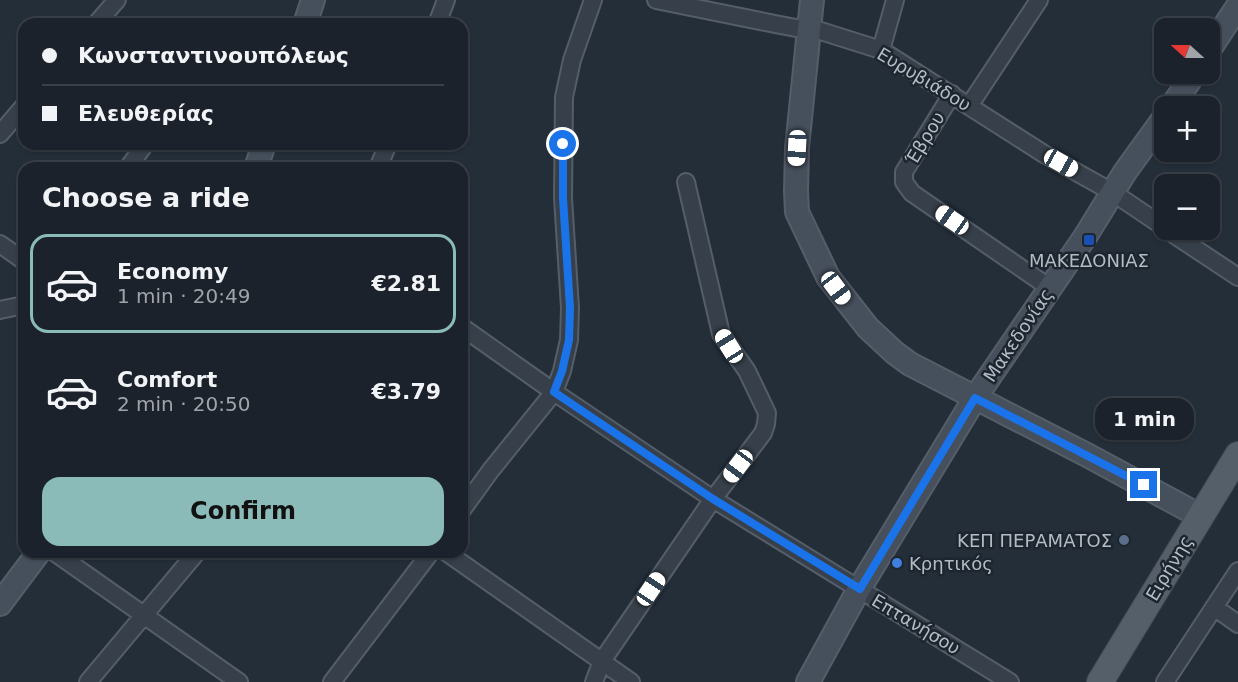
<!DOCTYPE html>
<html lang="en">
<head>
<meta charset="utf-8">
<style>
	:root { --surface:#1b222b; --page:#242a33; --text:#f1f3f6; --muted:#a0a4a9; --line:#393f47; --accent:#8bbbb9 }
	body { margin:0; font-family:"DejaVu Sans",sans-serif; background:var(--page); color:var(--text); height:100vh; display:flex; flex-direction:column; font-size:22px; white-space:nowrap }
	* { box-sizing:border-box; margin:0 }
	p { font-size:20px; color:var(--muted) }
	.icon { flex:none; width:33px; height:33px; fill:none; stroke:currentColor; stroke-width:2; stroke-linecap:round; stroke-linejoin:round }
	.map { position:relative; flex:1; overflow:hidden }
	.drawer { position:absolute; left:18px; top:162px; width:450px; height:396px; display:flex; flex-direction:column; background:var(--surface); border-radius:18px; box-shadow:0 2px 4px #0004,0 0 0 2px var(--line) }
	.drawer>* { flex:none }
	.guide { position:absolute; left:18px; top:18px; width:450px; height:132px; border-radius:18px; box-shadow:0 2px 4px #0004,0 0 0 2px var(--line); display:grid; align-content:center; height:132px; padding:0 24px; background:var(--surface) }
	.needle { width:39px; rotate:291deg }
	.tools { position:absolute; left:1154px; top:18px; display:grid; gap:12px }
	.tools a { display:grid; place-items:center; width:66px; height:66px; border-radius:12px; background:var(--surface); box-shadow:0 2px 4px #0004,0 0 0 2px var(--line); font-size:30px }
	.end { position:absolute; width:27px; height:27px; margin:-14px; border:8px solid #1a73e8; background:#fff; box-shadow:0 0 0 3px #fff }
	.from { border-radius:50% }
	.bubble { position:absolute; height:42px; border-radius:18px; background:var(--surface); box-shadow:0 2px 4px #0004,0 0 0 2px var(--line); font-size:20px; font-weight:800; line-height:42px; text-align:center }
	.car { position:absolute; width:18px; height:36px; margin:-18px -9px; border-radius:8px; box-shadow:0 0 4px 2px #0007; background:linear-gradient(#fff 24%,#345 0 40%,#fff 0 76%,#345 0 86%,#fff 0) }
	.guide b { display:flex; align-items:center; gap:21px; height:57px; font-size:22px }
	.guide b+b { border-top:2px solid var(--line) }
	.guide i { width:15px; height:15px; background:var(--text) }
	ul { padding:0; list-style:none }
	li { display:flex; align-items:center; gap:18px; height:99px; margin:0 12px 9px; padding:0 12px; border:3px solid transparent; border-radius:18px }
	li div { flex:1 }
	li b { display:block; font-size:22px }
	li em { font-style:normal; font-weight:800 }
	li.selected { border-color:var(--accent) }
	li>.icon { width:54px; height:54px; stroke-width:1.5 }
	h2 { padding:0 24px; font-size:27px; line-height:72px }
	.action { display:flex; gap:12px; margin-top:auto; padding:12px 24px }
	.action a { flex:1; height:69px; border-radius:18px; background:var(--accent); color:#111; font-size:24px; font-weight:800; line-height:69px; text-align:center }
	.map>svg:first-child { display:block }
</style>
</head>
<body>
<div class="map">
<svg width="1238" height="682" viewBox="0 0 1238 682">
	<rect width="100%" height="100%" fill="#242e39"/>
	<g fill="none" stroke-linecap="round" stroke-linejoin="round">
		<g stroke="#555e68" stroke-width="20">
			<path id="street" d="M656,0l119,24 21,4 12,-1 73,23 163,104 68,38 52,35
				M96,24l21,-24
				M437,24l9,-24
				M881,50l14,-50
				M952,94l-48,78v10l8,11 138,95
				M969,106l70,-106
				M0,134l24,-28
				M128,168l17,-24
				M378,168l10,-24
				M1167,230l71,47
				M0,244l24,17
				M0,310l24,-5
				M462,327l92,65 159,107 297,183
				M462,510l29,-40 63,-78 8,-21 7,-31 1,-32 -7,-110 1,-101 8,-37 21,-60
				M54,552l185,130
				M446,552l185,130
				M1214,607l24,17
				M88,682l109,-130
				M332,682l99,-130
				M594,682l8,-21 111,-162 50,-66 3,-9 1,-11 -20,-42 -26,-37 -35,-152
				M1165,682l73,-111"/>
		</g>
		<g stroke="#555e68" stroke-width="26">
			<path id="secondary" d="M812,0l-15,148 -1,43 1,21 31,65 40,51 27,25 15,11 177,91 113,61
				M305,24l8,-24
				M1209,50l29,-44
				M1172,106l22,-32
				M256,168l8,-24
				M0,604l39,-52
				M808,682l51,-93 116,-191 110,-161 40,-65 39,-54"/>
		</g>
		<g stroke="#404953" stroke-width="28">
			<path id="primary" d="M1100,682l138,-227"/>
		</g>
		<use href="#street" stroke="#37404a" stroke-width="16"/>
		<use href="#secondary" stroke="#464f5c" stroke-width="22"/>
		<use href="#primary" stroke="#555f6a" stroke-width="26"/>
	</g>
	<g fill="none" stroke-linecap="round" stroke-linejoin="round">
		<path stroke="#1a73e8" stroke-width="8" d="M563,144v54l7,110 -1,32 -7,31 -8,21 159,107 147,90 115,-191 169,87"/>
	</g>
	<rect fill="#1a4fb4" stroke="#1d252e" stroke-width="2" x="1083" y="234" width="12" height="12" rx="3"/>
	<circle fill="#5c6f8a" stroke="#1d252e" stroke-width="2" cx="1124" cy="540" r="6"/>
	<circle fill="#3f7fe0" stroke="#1d252e" stroke-width="2" cx="897" cy="563" r="6"/>
	<g text-anchor="middle" dominant-baseline="central" stroke-width="5" stroke-linejoin="round" paint-order="stroke">
		<g font-size="18" fill="#b3bbc5" stroke="#1d252e">
			<text transform="translate(924 79) rotate(31)">Ευρυβιάδου</text>
			<text transform="translate(925 138) rotate(-59)">Έβρου</text>
			<text transform="translate(1018 335) rotate(-56)">Μακεδονίας</text>
			<text transform="translate(1169 568) rotate(-59)">Ειρήνης</text>
			<text transform="translate(916 624) rotate(31)">Επτανήσου</text>
		</g>
		<g font-size="18" fill="#b3bbc5" stroke="#1d252e">
			<text x="1089" y="260">ΜΑΚΕΔΟΝΙΑΣ</text>
			<text x="1112" y="540" text-anchor="end">ΚΕΠ ΠΕΡΑΜΑΤΟΣ</text>
			<text x="909" y="563" text-anchor="start">Κρητικός</text>
		</g>
	</g>
</svg>
<div class="tools">
<a><svg class="needle" viewBox="-14 -14 28 28"><path d="M0-13l5 13h-10z" fill="#e53935"/><path d="M0 13l5-13h-10z" fill="#a0a4a9"/></svg></a>
<a>+</a>
<a>−</a>
</div>
<i class="end from" style="left:563px;top:144px"></i>
<i class="end" style="left:1144px;top:485px"></i>
<div class="bubble" style="left:1095px;top:398px;width:99px">1 min</div>
<i class="car" style="left:797px;top:148px;rotate:183deg"></i>
<i class="car" style="left:1061px;top:163px;rotate:119deg"></i>
<i class="car" style="left:952px;top:220px;rotate:305deg"></i>
<i class="car" style="left:836px;top:288px;rotate:143deg"></i>
<i class="car" style="left:729px;top:346px;rotate:328deg"></i>
<i class="car" style="left:738px;top:466px;rotate:217deg"></i>
<i class="car" style="left:651px;top:589px;rotate:34deg"></i>
<div class="guide">
<b><i class="from"></i>Κωνσταντινουπόλεως</b>
<b><i></i>Ελευθερίας</b>
</div>
<section class="drawer">
<h2>Choose a ride</h2>
<ul>
<li class="selected"><svg class="icon" aria-label="car" viewBox="0 0 24 24"><path d="M5 17H2v-5l4-1 3-4h7l3 4 3 1v5h-3M9 17h6M6 11h13"/><circle cx="7" cy="17" r="2"/><circle cx="17" cy="17" r="2"/></svg><div><b>Economy</b><p>1 min · 20:49</p></div><em>€2.81</em></li>
<li><svg class="icon" aria-label="car" viewBox="0 0 24 24"><path d="M5 17H2v-5l4-1 3-4h7l3 4 3 1v5h-3M9 17h6M6 11h13"/><circle cx="7" cy="17" r="2"/><circle cx="17" cy="17" r="2"/></svg><div><b>Comfort</b><p>2 min · 20:50</p></div><em>€3.79</em></li>
</ul>
<div class="action"><a>Confirm</a></div>
</section>
</div>
</body>
</html>
